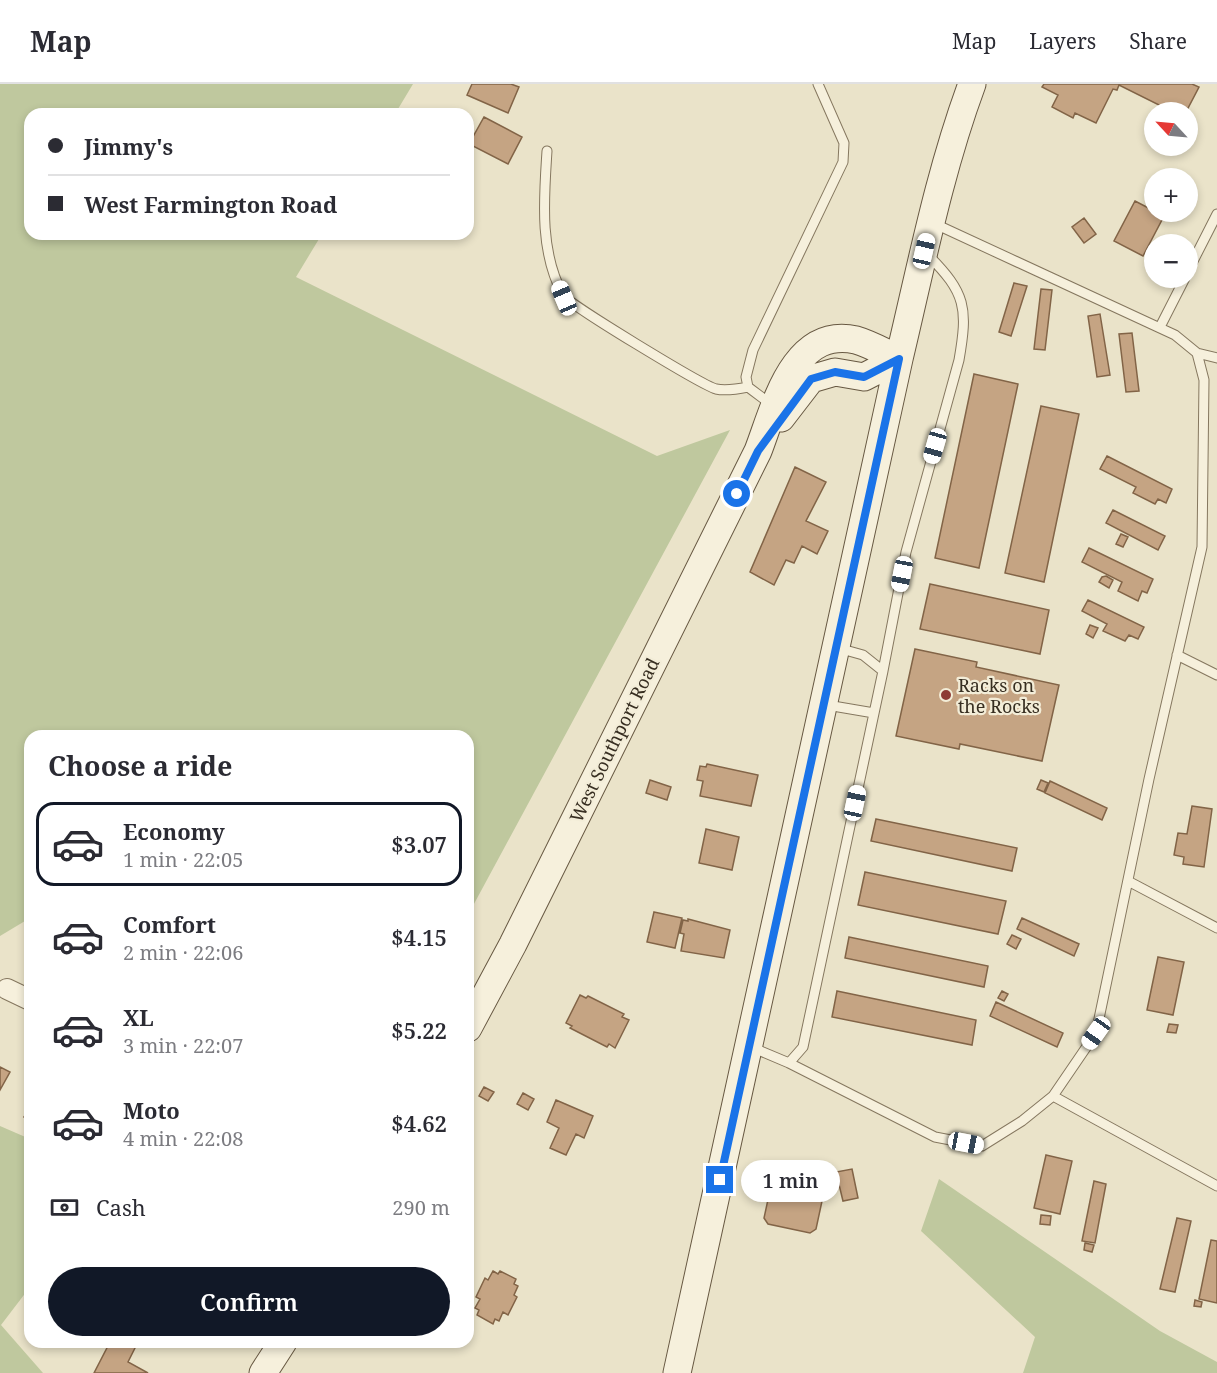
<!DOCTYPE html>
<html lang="en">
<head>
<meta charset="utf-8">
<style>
	:root { --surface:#fff; --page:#f7f7f7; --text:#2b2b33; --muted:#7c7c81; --line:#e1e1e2; --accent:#111827 }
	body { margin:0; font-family:"Noto Serif",serif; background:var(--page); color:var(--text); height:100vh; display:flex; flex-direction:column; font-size:22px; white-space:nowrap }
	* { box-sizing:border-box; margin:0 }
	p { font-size:20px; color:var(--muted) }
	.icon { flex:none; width:33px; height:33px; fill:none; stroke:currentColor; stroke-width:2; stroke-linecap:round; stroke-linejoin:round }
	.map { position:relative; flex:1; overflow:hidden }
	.details { position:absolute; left:24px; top:646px; width:450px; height:618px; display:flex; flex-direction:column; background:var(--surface); border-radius:18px; box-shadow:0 3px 9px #0003 }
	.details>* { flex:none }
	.hud { position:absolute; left:24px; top:24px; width:450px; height:132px; border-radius:18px; box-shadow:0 3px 9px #0003; display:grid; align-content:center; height:132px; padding:0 24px; background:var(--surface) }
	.needle { width:39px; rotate:296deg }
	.fabs { position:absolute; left:1144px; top:18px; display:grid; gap:12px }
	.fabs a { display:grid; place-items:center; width:54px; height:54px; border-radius:50%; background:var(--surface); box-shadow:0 3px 9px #0003; font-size:30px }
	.end { position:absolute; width:27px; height:27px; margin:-14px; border:8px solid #1a73e8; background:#fff; box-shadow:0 0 0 3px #fff }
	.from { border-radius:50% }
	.bubble { position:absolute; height:42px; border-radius:21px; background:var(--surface); box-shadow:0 3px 9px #0003; font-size:20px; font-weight:600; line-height:42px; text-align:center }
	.car { position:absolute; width:18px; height:36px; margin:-18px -9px; border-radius:8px; box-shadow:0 0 4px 2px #0007; background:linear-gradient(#fff 24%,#345 0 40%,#fff 0 76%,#345 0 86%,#fff 0) }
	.hud b { display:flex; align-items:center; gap:21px; height:57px; font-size:22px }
	.hud b+b { border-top:2px solid var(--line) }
	.hud i { width:15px; height:15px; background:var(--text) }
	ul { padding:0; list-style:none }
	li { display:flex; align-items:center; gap:18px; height:84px; margin:0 12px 9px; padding:0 12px; border:3px solid transparent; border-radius:18px }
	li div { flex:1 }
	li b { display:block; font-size:22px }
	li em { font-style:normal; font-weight:600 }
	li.selected { border-color:var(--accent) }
	li>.icon { width:54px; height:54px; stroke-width:1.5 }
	h2 { padding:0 24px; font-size:27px; line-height:72px }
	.pay { display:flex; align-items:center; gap:15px; height:66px; padding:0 24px; font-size:22px }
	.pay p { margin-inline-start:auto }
	.button { display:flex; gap:12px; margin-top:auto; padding:12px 24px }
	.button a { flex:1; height:69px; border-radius:36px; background:var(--accent); color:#fff; font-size:24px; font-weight:600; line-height:69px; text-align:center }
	header { display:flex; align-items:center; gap:36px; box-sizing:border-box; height:84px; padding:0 30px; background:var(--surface); border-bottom:2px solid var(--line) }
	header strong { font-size:28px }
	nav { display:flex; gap:33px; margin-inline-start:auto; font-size:21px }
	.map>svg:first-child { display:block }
</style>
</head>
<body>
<header>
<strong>Map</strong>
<nav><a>Map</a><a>Layers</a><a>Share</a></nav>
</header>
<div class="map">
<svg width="1217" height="1289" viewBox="0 0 1217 1289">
	<rect width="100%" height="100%" fill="#eae3c9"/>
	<path fill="#bfc89e" d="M0,0h413l-18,30h-365v120h292l-26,43 361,179 73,-26 -262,485v-179h-438v182l-30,18z
		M0,1042l30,13v148l-29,38 42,48h-43z
		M939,1095l221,152 57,31v11h-194l12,-36 -114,-106z"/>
	<path fill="#c5a483" stroke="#826447" stroke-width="1.5" d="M472,0h39l8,3 -11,26 -41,-18z
		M1044,0h148l7,3 -13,25h-13l-54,-27 -2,5 -4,-1 -17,34 -21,-10 -2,5 -21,-11 6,-12 -16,-8z
		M484,33l38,20 -14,27 -39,-20z
		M1135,117l29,15 -21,40 -29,-15z
		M1084,134l12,16 -12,9 -12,-16z
		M1014,199l13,3 -16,50 -12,-4z
		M1041,205l11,1 -7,60 -11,-1z
		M1100,230l10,61 -13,2 -9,-61z
		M1132,249l7,58 -13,1 -7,-58z
		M974,290l44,10 -39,184 -44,-10z
		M1041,322l38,8 -35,168 -39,-9z
		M1107,372l65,33 -6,14 -8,-4 -3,5 -22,-11 3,-6 -36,-18z
		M795,383l31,15 -20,39 22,10 -11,23 -15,-8 -8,17 -8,-3 -12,25 -24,-13z
		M1113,426l52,26 -7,14 -52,-27z
		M1121,450l7,3 -5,10 -7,-3z
		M1089,464l64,31 -6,14 -5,-2 -4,10 -20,-10 4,-9 -40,-20z
		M1106,492l7,4 -4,8 -10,-6 3,-5z
		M930,500l119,26 -9,44 -120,-25z
		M1088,516l56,27 -6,12 -9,-4 -4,6 -22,-10 4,-7 -25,-13z
		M1090,541l8,3 -5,10 -7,-4z
		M915,565l62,13 -1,5 83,18 -17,76 -82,-17 -1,5 -63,-13z
		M707,680l51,11 -7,31 -51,-10 3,-15 -6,-1 3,-14 6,1z
		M650,696l21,7 -4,13 -21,-7z
		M1041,696l7,3 -4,9 -7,-3z
		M1050,697l57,27 -5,12 -57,-27z
		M1192,722l20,3 -8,58 -21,-3 1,-7 -10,-2 4,-22 9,1z
		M876,735l141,29 -5,23 -141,-30z
		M706,745l33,8 -7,33 -33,-7z
		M865,788l141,29 -8,33 -140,-29z
		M654,828l28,6 -7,30 -28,-6z
		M1022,834l57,26 -5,12 -57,-27z
		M688,835l42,11 -6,28 -43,-7 3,-17 -4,-1 3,-13 5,1z
		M1012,851l9,4 -5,10 -9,-5z
		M849,853l139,29 -4,21 -139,-29z
		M1158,873l26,5 -11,53 -26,-5z
		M837,907l139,29 -4,25 -140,-28z
		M1002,907l6,3 -4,7 -6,-3z
		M580,911l6,3 2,-2 36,18 -2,3 7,3 -14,28 -6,-4 -2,3 -37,-19 2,-2 -6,-3z
		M996,918l67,31 -6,14 -67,-31z
		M1169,940l9,1 -2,8 -9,-1z
		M0,983l10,5 -10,18z
		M484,1003l10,5 -6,9 -9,-5z
		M523,1009l11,6 -6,11 -11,-6z
		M556,1016l37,16 -9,22 -8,-4 -10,21 -16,-7 9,-20 -12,-6z
		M30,1024v12l-6,-3z
		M1046,1071l26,6 -12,53 -26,-6z
		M852,1085l6,29 -15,3 -7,-29z
		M778,1093l42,9 4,6 -8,37 -6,4 -42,-9 -4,-6 8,-37z
		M1094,1097l12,3 -11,59 -13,-2z
		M1041,1131l10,1 -1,9 -10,-1z
		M1177,1134l14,3 -16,71 -15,-3z
		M1211,1156l6,1v62l-18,-4z
		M1085,1159l9,2 -2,7 -8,-2z
		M493,1187l5,3 2,-3 16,8 -2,5 4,2 -4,9 3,2 -9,18 -5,-3 -4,9 -4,-2 -2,5 -16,-9 2,-5 -4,-2 5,-9 -4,-2 9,-19 3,2z
		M1195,1216l7,2 -1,5 -7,-1z
		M110,1258h28l-10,20 20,11h-54z"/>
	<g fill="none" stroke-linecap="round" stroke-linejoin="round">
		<g stroke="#85775f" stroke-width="11">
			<path id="service" d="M547,67c-3,47 -8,100 16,144 5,9 139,90 153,94 10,2 22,0 32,-2
				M1188,187l29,-57
				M1160,243l25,-49
				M1197,269l20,5
				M772,321l-24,-18 -2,-10 7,-27 90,-188 1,-19 -26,-59
				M1177,571l40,20
				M883,587l23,-119 53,-192c9,-52 7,-67 -31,-105
				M827,621l47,8
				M1128,797l89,47
				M751,963l38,16 14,-16 80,-376 -20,-16 -25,-7
				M789,979l146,74 47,9 40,-25 31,-25 43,-63 53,-254 53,-232 2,-167 -7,-27 -22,-18 -242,-112
				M1053,1012l164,90"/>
		</g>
		<g stroke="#85775f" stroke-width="22">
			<path id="minor" d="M7,905l23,11"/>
		</g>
		<g stroke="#675842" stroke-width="29">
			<path id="secondary" d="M781,334l30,-39 24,-7 29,5 35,-18
				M468,944l45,-84 245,-493c17,-44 35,-125 98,-111 14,4 30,13 43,19
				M263,1289l20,-31
				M677,1289l222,-1014c22,-92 40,-186 73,-275"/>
		</g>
		<use href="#service" stroke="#f6f0dc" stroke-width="9"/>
		<use href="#minor" stroke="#f6f0dc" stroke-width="20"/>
		<use href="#secondary" stroke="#f6f0dc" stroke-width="27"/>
	</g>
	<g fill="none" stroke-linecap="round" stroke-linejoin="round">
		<path stroke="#1a73e8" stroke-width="8" d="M720,1096l179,-821 -35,18 -29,-5 -24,7 -53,72 -21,43"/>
	</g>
	<circle fill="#8e3c35" stroke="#f3edd8" stroke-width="2" cx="946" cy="611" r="6"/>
	<g text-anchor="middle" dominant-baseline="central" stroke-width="4.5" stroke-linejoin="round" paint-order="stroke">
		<g font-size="18" fill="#372e21" stroke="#f3edd8" text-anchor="start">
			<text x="958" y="601">Racks on<tspan x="958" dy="21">the Rocks</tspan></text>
		</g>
		<g font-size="18" fill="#372e21" stroke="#f3edd8">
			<text transform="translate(614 656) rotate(-64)">West Southport Road</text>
		</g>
	</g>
</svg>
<div class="fabs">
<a><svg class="needle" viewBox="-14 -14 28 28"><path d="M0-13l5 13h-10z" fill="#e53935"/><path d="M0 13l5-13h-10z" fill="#7c7c81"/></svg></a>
<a>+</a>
<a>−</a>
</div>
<i class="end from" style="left:737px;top:410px"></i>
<i class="end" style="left:720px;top:1096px"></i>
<div class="bubble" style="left:741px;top:1076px;width:99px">1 min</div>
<i class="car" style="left:924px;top:167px;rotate:13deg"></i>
<i class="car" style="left:564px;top:214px;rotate:337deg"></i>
<i class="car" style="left:935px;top:362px;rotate:196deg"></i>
<i class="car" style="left:902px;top:490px;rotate:191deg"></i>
<i class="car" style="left:855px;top:719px;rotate:12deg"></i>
<i class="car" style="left:1096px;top:949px;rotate:215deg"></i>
<i class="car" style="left:966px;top:1059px;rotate:101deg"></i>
<div class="hud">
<b><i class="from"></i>Jimmy's</b>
<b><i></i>West Farmington Road</b>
</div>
<section class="details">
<h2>Choose a ride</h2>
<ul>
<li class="selected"><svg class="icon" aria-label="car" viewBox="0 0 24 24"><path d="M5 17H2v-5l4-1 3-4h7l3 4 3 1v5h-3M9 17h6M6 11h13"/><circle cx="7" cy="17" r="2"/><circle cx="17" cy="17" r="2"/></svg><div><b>Economy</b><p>1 min · 22:05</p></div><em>$3.07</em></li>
<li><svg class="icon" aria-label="car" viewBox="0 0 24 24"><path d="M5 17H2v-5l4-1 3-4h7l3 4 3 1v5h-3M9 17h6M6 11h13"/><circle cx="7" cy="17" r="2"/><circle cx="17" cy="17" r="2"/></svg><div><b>Comfort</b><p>2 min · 22:06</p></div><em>$4.15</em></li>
<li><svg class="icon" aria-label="car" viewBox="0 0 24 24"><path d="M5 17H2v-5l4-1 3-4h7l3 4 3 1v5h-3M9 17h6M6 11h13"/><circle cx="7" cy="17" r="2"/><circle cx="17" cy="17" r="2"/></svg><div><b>XL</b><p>3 min · 22:07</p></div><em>$5.22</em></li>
<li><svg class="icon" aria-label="car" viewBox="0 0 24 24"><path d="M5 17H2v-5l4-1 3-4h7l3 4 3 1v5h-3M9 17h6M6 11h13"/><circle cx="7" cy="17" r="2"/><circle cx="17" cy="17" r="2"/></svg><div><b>Moto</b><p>4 min · 22:08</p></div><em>$4.62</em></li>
</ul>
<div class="pay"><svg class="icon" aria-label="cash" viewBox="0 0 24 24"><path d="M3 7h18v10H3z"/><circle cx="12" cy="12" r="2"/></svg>Cash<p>290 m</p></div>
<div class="button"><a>Confirm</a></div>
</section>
</div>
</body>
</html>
